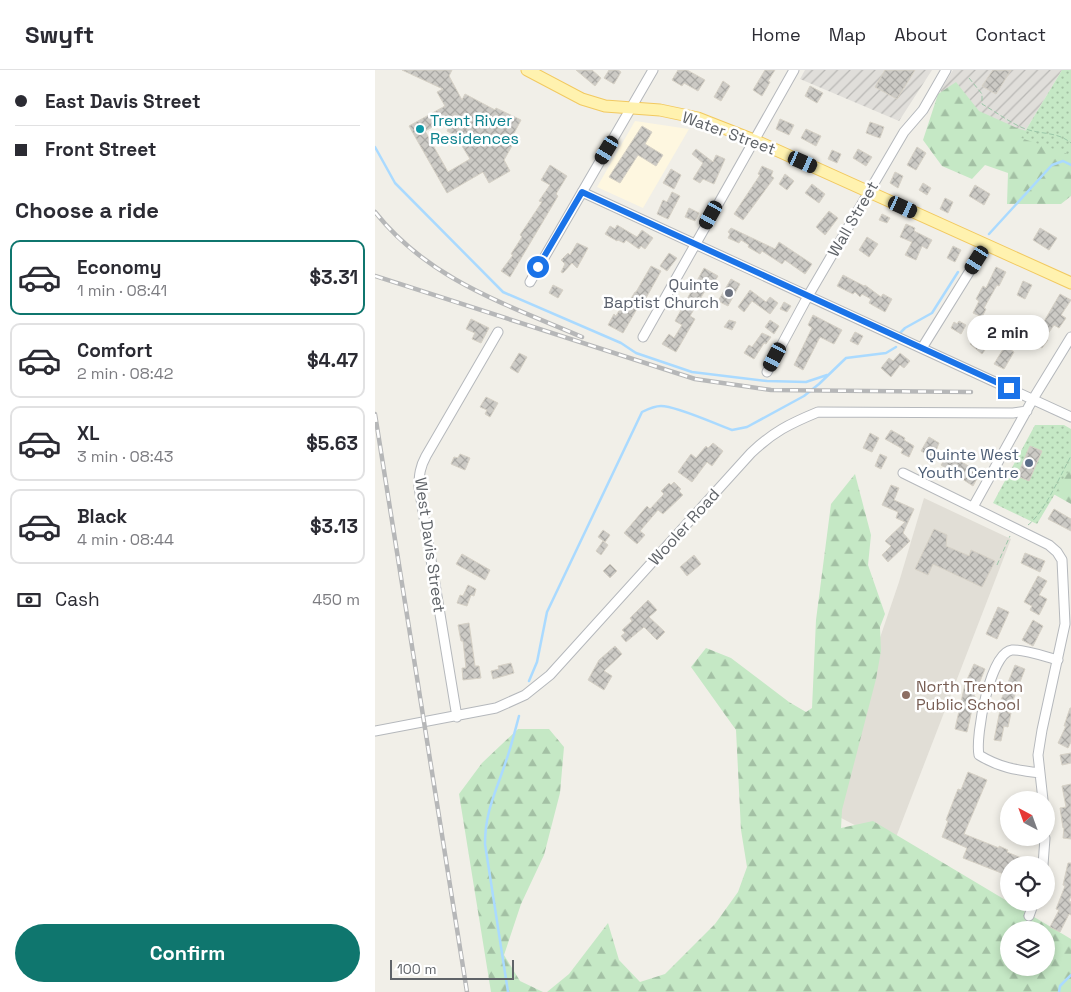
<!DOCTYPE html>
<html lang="en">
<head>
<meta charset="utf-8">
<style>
	:root { --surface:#fff; --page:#f7f7f7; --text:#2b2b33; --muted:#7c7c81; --line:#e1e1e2; --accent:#0f766e }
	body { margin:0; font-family:"Space Grotesk",sans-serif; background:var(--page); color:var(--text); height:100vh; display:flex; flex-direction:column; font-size:19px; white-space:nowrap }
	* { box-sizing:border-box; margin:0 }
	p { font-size:16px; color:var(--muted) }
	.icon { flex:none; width:28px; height:28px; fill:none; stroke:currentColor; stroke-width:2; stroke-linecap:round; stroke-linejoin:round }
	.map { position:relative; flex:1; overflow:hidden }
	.details { display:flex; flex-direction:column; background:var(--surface); width:375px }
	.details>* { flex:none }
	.hud { display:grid; align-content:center; height:110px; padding:0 15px; background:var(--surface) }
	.needle { width:32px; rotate:319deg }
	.fabs { position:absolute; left:625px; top:721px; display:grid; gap:10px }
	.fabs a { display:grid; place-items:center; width:55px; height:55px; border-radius:50%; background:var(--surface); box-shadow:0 2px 8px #0003; font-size:25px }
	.scale { position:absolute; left:15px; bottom:12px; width:124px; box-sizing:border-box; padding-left:5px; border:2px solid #5f6368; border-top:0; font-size:14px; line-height:18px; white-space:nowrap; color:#5f6368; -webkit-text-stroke:4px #fff; paint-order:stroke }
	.end { position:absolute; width:22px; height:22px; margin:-11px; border:6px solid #1a73e8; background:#fff; box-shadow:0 0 0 2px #fff }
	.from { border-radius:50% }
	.bubble { position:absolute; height:35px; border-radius:18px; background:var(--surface); box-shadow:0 2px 8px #0003; font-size:16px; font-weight:700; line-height:35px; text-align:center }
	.car { position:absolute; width:15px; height:30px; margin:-15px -8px; border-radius:6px; box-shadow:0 0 4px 1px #0007; background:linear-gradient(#222 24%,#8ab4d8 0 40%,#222 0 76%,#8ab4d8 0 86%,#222 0) }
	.hud b { display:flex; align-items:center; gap:18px; height:48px; font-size:19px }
	.hud b+b { border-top:1px solid var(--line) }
	.hud i { width:12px; height:12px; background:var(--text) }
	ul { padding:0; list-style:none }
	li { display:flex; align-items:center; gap:15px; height:75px; margin:0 10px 8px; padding:0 5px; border:2px solid var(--line); border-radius:10px }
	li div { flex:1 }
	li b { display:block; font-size:19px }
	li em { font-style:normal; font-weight:700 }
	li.on { border-color:var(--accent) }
	li>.icon { width:45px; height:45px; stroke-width:1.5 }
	h2 { padding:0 15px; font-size:22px; line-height:60px }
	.pay { display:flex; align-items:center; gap:12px; height:55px; padding:0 15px; font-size:19px }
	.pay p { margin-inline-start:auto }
	.primary-button { display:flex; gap:10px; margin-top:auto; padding:10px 15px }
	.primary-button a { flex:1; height:58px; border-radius:30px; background:var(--accent); color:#fff; font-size:20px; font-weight:700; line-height:58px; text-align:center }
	header { display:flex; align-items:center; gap:30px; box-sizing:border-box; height:70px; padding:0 25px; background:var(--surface); border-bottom:1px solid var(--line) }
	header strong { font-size:24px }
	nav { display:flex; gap:28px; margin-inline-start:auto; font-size:18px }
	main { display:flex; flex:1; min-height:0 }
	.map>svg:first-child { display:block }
</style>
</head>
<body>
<header>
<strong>Swyft</strong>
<nav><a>Home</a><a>Map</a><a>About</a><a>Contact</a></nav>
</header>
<main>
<section class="details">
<div class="hud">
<b><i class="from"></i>East Davis Street</b>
<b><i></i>Front Street</b>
</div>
<h2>Choose a ride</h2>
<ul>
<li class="on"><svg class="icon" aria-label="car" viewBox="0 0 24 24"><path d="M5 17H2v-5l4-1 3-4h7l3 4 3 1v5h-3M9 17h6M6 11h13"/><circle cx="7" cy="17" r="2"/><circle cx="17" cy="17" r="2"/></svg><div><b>Economy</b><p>1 min · 08:41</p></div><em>$3.31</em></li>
<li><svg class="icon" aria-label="car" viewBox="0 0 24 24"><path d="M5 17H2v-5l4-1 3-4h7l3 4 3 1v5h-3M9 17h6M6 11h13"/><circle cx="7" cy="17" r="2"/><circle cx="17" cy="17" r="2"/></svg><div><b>Comfort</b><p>2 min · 08:42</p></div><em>$4.47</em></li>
<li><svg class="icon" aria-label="car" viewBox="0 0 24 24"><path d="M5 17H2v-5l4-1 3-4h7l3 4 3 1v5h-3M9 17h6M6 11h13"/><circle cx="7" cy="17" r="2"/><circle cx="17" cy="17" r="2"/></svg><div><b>XL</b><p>3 min · 08:43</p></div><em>$5.63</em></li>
<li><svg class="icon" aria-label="car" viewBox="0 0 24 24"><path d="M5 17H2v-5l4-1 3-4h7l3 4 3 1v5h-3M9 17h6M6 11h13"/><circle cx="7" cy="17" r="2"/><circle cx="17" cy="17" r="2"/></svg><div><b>Black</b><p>4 min · 08:44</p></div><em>$3.13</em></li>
</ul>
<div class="pay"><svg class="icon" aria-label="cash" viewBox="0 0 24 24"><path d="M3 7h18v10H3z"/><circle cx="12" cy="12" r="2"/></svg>Cash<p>450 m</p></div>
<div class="primary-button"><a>Confirm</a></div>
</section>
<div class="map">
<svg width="696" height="922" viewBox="0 0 696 922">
	<defs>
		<pattern id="industrial-furrows" width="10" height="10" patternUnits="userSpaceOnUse" patternTransform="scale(1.25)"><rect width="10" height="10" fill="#e0deda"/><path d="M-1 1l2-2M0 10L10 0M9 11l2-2" fill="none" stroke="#b9b8b5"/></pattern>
		<pattern id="forest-firs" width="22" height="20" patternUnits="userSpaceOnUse" patternTransform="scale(1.25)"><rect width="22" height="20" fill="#c5e8c5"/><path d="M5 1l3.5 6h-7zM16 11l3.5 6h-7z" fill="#a3c0a4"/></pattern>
		<pattern id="park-dots" width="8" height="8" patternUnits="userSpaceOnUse" patternTransform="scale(1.25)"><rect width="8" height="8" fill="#c5e8c5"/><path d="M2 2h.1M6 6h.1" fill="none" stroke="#a3c0a4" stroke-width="1.8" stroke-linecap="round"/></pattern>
		<pattern id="building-cross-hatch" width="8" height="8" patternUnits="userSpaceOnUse" patternTransform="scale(1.25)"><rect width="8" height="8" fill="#cccac5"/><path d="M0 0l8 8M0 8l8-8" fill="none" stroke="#a9a8a4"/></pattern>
	</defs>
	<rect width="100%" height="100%" fill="#f1efe8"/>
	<path fill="#fef7e0" d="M260,51l54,8 -46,79 -46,-21z"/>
	<path fill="url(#industrial-furrows)" d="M430,0h127l-33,51 -99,-42z
		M578,0h109l-41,68 -81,-47z"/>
	<path fill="#e1ded6" d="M549,428l87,41 -118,306 -71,-37 77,-226z"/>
	<path fill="url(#forest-firs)" fill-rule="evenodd" d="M581,12l23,29 38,17 47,15 7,4v49l-10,8h-54l1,-31 -23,-8 -13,14 -30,-13 -19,-26 15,-46z
		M696,367v67l-23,-13z
		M480,404l16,61 -3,30 17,49 -5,13 1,24 -5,28 -34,131 -1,18 32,-7 198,118v53h-524l22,-18 39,-51 11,37 21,22 25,-8 50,-50 23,-32 9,-25 -6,-37 -5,-100 -45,-63 15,-19 25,10 58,44 17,10 6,-4 4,-88 15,-116zM634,860h37v38h-37z
		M143,659h31l15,18 -4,46 -16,62 -23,49 -17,51 16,26 23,11h-52l-32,-198 23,-31z"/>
	<path fill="url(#park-dots)" d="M687,0h9v85l-50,-17z
		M660,355h29l7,4v38l-34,57 -44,-21z"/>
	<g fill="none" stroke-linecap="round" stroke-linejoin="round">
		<path stroke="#aadaff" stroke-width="2.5" d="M0,77l20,36 108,109 118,51 15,10 56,19 75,9 39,1 21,-7
			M614,164l63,-69 11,-4 8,4
			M525,263l5,-5 27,-15 26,-41
			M154,611l8,-19 10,-50 95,-200c6,-3 12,-6 19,-6 16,0 54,18 71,24l15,-3 57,-31 15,-12 27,-26 40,-5 10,-6
			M133,922l-23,-148c0,-33 11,-52 21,-83 5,-14 9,-30 13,-45
			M684,922l1,-6 11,-11"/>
	</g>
	<path fill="url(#building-cross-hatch)" stroke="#d6d1c6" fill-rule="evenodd" d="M27,0h50l-3,6 13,24 3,-6 30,16 1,-2 25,12 -10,19 2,5 -9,16 6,11 -21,12 -6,-11 -36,21 -38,-67 36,-20 -8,-14 6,-3zM80,45l-8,16 18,10 -3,5 8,13 -22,13 -23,-41z
		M201,0h16l9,8 -6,8z
		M234,0h9l3,2 -7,12 -10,-6z
		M303,0h9l18,10 -7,11 -14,-8 -2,3 -10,-6z
		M390,0h10l-7,11 2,1 -8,14 -9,-6z
		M510,0h30l-18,29 -22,-12z
		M618,0h18l-15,24 -14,-8z
		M348,11l7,5 -9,15 -7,-4z
		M435,16l13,7 -6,10 -12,-7z
		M405,49l14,6 -5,10 -13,-6z
		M495,52l14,5 -4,11 -14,-5z
		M267,56l10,6 -7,12 18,11 -7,11 -18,-11 -18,28 -11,-6z
		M431,59l15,7 -5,10 -15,-8z
		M542,77l9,6 -10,17 -9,-5z
		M321,79l17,13 3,-7 9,4 -11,25 -11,-5 -3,4 -7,-4 10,-16 -11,-9z
		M483,79l14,8 -6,9 -13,-8z
		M457,80l9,4 -4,9 -9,-4z
		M175,95l17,11 -11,18 2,2 -48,81 -9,-6 12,-16 -2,-1 11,-17 -2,-2 22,-33 -3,-1 11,-16 -9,-5z
		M387,96l11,5 -2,5 3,2 -31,42 -9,-6 26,-39 -2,-1z
		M296,99l10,6 -7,14 -11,-6z
		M520,102l8,4 -5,12 -8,-5z
		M410,104l9,7 -7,9 -8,-6z
		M548,113l8,5 -4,7 -8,-5z
		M437,114l13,10 -6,9 -14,-10z
		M600,115l15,9 -6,11 -15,-9z
		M297,122l8,4 -12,23 -11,-5 6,-14 4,2z
		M570,128l8,4 -5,11 -8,-4z
		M314,138l10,5 -4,8 -10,-4z
		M454,141l9,7 -13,17 -9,-8z
		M507,144l8,4 -3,5 -8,-3z
		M531,154l9,4 -1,3 18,9 -5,9 -5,-3 -6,14 -11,-5 7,-13 -12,-5z
		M242,155l20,12 5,-7 11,8 -8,11 -4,-3 -2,3 -13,-9 -2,3 -6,-3 -1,1 -12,-7 5,-8 5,3z
		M356,158l44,21 4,-7 33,22 -7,10 -20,-14 -3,4 -20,-13 -2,3 -12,-7 1,-2 -8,-5 -2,3 -11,-5 2,-4 -2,-2z
		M665,158l17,10 -8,12 -16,-10z
		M492,167l11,7 -9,13 -10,-7z
		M202,173l11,5 -11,20 -5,-5 -9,10 -2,-1 4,-8 -4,-4 7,-7 2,2z
		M578,176l8,4 -6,12 -8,-4z
		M294,183l8,5 -10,13 -7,-5z
		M276,196l10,5 -15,27 3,2 -5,10 -6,-3 -15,26 -15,-8 6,-11 2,2 10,-18 4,2 5,-8h1z
		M621,197l10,5 -7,14 -2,-1 -13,23 2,1 -4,8 -9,-4 6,-12 -3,-2 7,-13 3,2z
		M329,198l14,8 -6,10 -3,-2 -19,32 5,3 -19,33 -14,-8 7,-10 5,4 8,-13 -7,-4z
		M468,205l21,11 1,-1 16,12 2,-3 9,5 -7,13 -16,-9 2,-4 -9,-5 -2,3 -5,-5 -2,2 -16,-8z
		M356,209l9,5 -12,22 -10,-5z
		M648,211l9,4 -7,14 -8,-4z
		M178,215l10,5 -5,8 -9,-5z
		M375,220l16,12 4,-5 8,6 -8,11 -18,-13 -8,11 -6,-5z
		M685,224l11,6 -10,15 5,3 -7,10 -5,-3 -7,10 -8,-5z
		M409,232l7,4 -4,6 -7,-3z
		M438,245l29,15 -8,14 -14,-7 -17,33 -9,-5 18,-37 -4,-3z
		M96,249l18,9 -8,15 -9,-4 3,-6 -9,-4z
		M354,250l7,2 -4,8 -8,-3z
		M395,250l9,6 -5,8 -9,-7z
		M584,251l7,4 -5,9 -10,-6 3,-6 3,2z
		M480,262l8,4 -5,9 -8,-4z
		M603,262l13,10 -9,12 -12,-10z
		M387,263l9,4 -5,7 -2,-1 -10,16 -10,-6 5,-8 3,2z
		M665,265l8,5 -6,8 -7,-4z
		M630,276l9,6 -10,17 -10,-5z
		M144,283l8,4 -9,16 -8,-5z
		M525,283l10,8 -6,7 -4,-3 -9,12 -10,-9 8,-10 4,3z
		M111,327l12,6 -8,14 -5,-3 2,-4 -7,-3z
		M516,360l14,8 -1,2 10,6 -5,11 -8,-4 2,-4 -18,-10z
		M495,363l9,5 -7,14 -9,-4z
		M554,367l10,6 -6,15 -12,-7z
		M338,373l10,8 -11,15 -5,-4 -15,20 -14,-10 13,-18 5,4 10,-12 2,2z
		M655,376l12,5 -13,30 -12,-5z
		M577,380l10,7 -2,4 20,12 -7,13 -32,-21z
		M85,384l10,4 -5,12 -14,-6 3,-7 4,1z
		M505,384l7,3 -6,12 -6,-3z
		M299,412l7,7 -2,2 4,4 -20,19 -5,-4 -18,21 5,4 -8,9 -13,-11 23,-27 3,3 14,-15 -3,-3 8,-8 2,2z
		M516,415l8,3 -5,12 20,9 -11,24 7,8 -22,21 -6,-7 9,-9 -6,-5 20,-19 -9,-4 2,-6 -16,-7z
		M679,439l17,10v12l-23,-12z
		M559,459l13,6 -1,11 23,10 2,-6 24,11 -13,26 -49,-23 -5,11 -13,-6z
		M228,460l7,5 -5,7 -7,-5z
		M228,471l5,4 -7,10 -5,-4z
		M650,483l20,8 -5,11 -19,-9z
		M87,484l28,16 -5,10 -29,-16z
		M319,485l7,9 -14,12 -7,-9z
		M235,494l7,7 -7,7 -7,-7z
		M663,506l9,5 -8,14 8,4 -8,16 -9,-5 2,-4 -8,-4z
		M93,515l8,4 -2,7 -3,-1 -4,11 -10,-3 3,-8 3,1z
		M273,530l9,10 -8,7 16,15 -8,8 -13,-13 -18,15 -5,-6 4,-3 -3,-3 10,-9 -2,-3z
		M623,537l11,5 -12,27 -11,-5z
		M658,550l10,6 -10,20 -11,-6z
		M94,553l6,43h4l2,12 -18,2 -1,-12h4l-3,-27h-2l-3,-16z
		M240,576l7,8 -18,17 8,5 -8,14 -16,-10 11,-20z
		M136,593l3,10 -21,6 -2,-8 8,-2 -1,-3z
		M599,594l11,5 -11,27h1l-8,36 -12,-3 10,-45z
		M640,595l10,4 -17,44h3l-3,14 -4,-1 -3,15 -7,-1 8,-40h-1z
		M695,638h1v34l-3,6 -10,-5 8,-17h-2z
		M696,683v10l-9,2 -2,-10z
		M593,702l19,8 -23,54 35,14v-2l9,4 -1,2 19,8 -2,5h-15v11l-46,-18 4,-10 -25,-11 6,-16 -2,-1 12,-31 3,1z
		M696,714v55l-8,-1 1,-10h-1l-3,-20 6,-1 -4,-21z
		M693,793h3v33l-2,5 2,1v13l-2,-1 -9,18 -10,-5 9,-17 -3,-1 9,-23 -2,-1z"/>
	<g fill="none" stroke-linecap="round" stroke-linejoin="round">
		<g stroke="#b5b8bc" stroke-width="11">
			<path id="minor" d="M207,122l489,225
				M155,212l123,-212
				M268,267l151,-267
				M547,278l64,-103
				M392,302l41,-76 96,-164 19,-22 23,-40
				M528,403l146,72 8,7 5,8 3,64 -23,106 -4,25 5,45
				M598,437l60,-108 38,-62
				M82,647l-38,-230c0,-12 1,-20 7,-31l72,-124
				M0,661l121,-23 29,-13 25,-20 201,-222c22,-21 38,-29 67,-41l195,1 14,-2
				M665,703c-23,-3 -40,-5 -61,-18 -4,-18 11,-103 33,-105 12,-1 34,7 46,10
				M668,795l2,-27
				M654,846l5,-14"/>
		</g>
		<g stroke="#f2c960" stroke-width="13">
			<path id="major" d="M152,0l55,29 23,7 55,4 38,8 56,22 317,143"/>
		</g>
		<path stroke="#9cc7a9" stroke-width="1" stroke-dasharray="5 2.5" stroke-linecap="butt" d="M594,8l13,16v10c14,8 27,18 41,24 17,7 34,3 48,15
			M653,455c16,-12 33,-51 43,-69
			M622,495l13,-29"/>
		<use href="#minor" stroke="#fff" stroke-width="9"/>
		<use href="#major" stroke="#fff2af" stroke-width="11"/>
		<g stroke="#b6b7b8" stroke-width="4.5">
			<path id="rail" d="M0,142c53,67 130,92 207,125
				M0,206l320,103 76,11 200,2
				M0,344l92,578"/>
		</g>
		<use href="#rail" stroke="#fff" stroke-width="2.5" stroke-dasharray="8" stroke-linecap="butt"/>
	</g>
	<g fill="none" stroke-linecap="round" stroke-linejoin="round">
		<path stroke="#1a73e8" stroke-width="6" d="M163,197l44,-75 427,196"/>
	</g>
	<circle fill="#0f9aa8" stroke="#fff" stroke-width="2" cx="45" cy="59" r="5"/>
	<circle fill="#6b7280" stroke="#fff" stroke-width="2" cx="354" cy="223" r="5"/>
	<circle fill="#5c6f8a" stroke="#fff" stroke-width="2" cx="654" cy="393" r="5"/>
	<circle fill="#8d6e63" stroke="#fff" stroke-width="2" cx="531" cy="625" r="5"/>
	<g text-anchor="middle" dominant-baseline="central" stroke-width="5" stroke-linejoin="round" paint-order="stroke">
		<g font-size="16" fill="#0d838f" stroke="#fff" text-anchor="start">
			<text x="55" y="50">Trent River<tspan x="55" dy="18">Residences</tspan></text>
		</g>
		<g font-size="16" fill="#5f6368" stroke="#fff">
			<text transform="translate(354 63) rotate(20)">Water Street</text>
			<text transform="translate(478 149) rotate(-60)">Wall Street</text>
			<text transform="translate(309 457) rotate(-48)">Wooler Road</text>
			<text transform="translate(55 475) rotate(82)">West Davis Street</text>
		</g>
		<g font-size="16" fill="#5b616d" stroke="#fff" text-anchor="end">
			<text x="344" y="214">Quinte<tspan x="344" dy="18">Baptist Church</tspan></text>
		</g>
		<g font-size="16" fill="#4e5e75" stroke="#fff" text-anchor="end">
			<text x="644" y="384">Quinte West<tspan x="644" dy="18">Youth Centre</tspan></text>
		</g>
		<g font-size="16" fill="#785e54" stroke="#fff" text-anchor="start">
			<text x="541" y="616">North Trenton<tspan x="541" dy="18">Public School</tspan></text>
		</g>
	</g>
</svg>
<div class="fabs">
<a><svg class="needle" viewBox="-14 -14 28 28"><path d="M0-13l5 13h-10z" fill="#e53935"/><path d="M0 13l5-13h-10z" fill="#7c7c81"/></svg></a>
<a><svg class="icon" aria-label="locate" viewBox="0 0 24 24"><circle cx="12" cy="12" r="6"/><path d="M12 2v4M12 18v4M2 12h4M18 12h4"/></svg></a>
<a><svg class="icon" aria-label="layers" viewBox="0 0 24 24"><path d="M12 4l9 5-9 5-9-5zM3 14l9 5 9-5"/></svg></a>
</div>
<div class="scale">100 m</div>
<i class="end from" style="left:163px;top:197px"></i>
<i class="end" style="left:634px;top:318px"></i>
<div class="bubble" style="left:592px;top:245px;width:82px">2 min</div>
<i class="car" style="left:232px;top:80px;rotate:211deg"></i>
<i class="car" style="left:428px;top:92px;rotate:114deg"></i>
<i class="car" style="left:528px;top:137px;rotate:115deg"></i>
<i class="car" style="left:336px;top:145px;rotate:209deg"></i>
<i class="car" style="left:602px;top:190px;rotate:212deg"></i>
<i class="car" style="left:400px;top:287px;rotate:208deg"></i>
</div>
</main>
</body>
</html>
